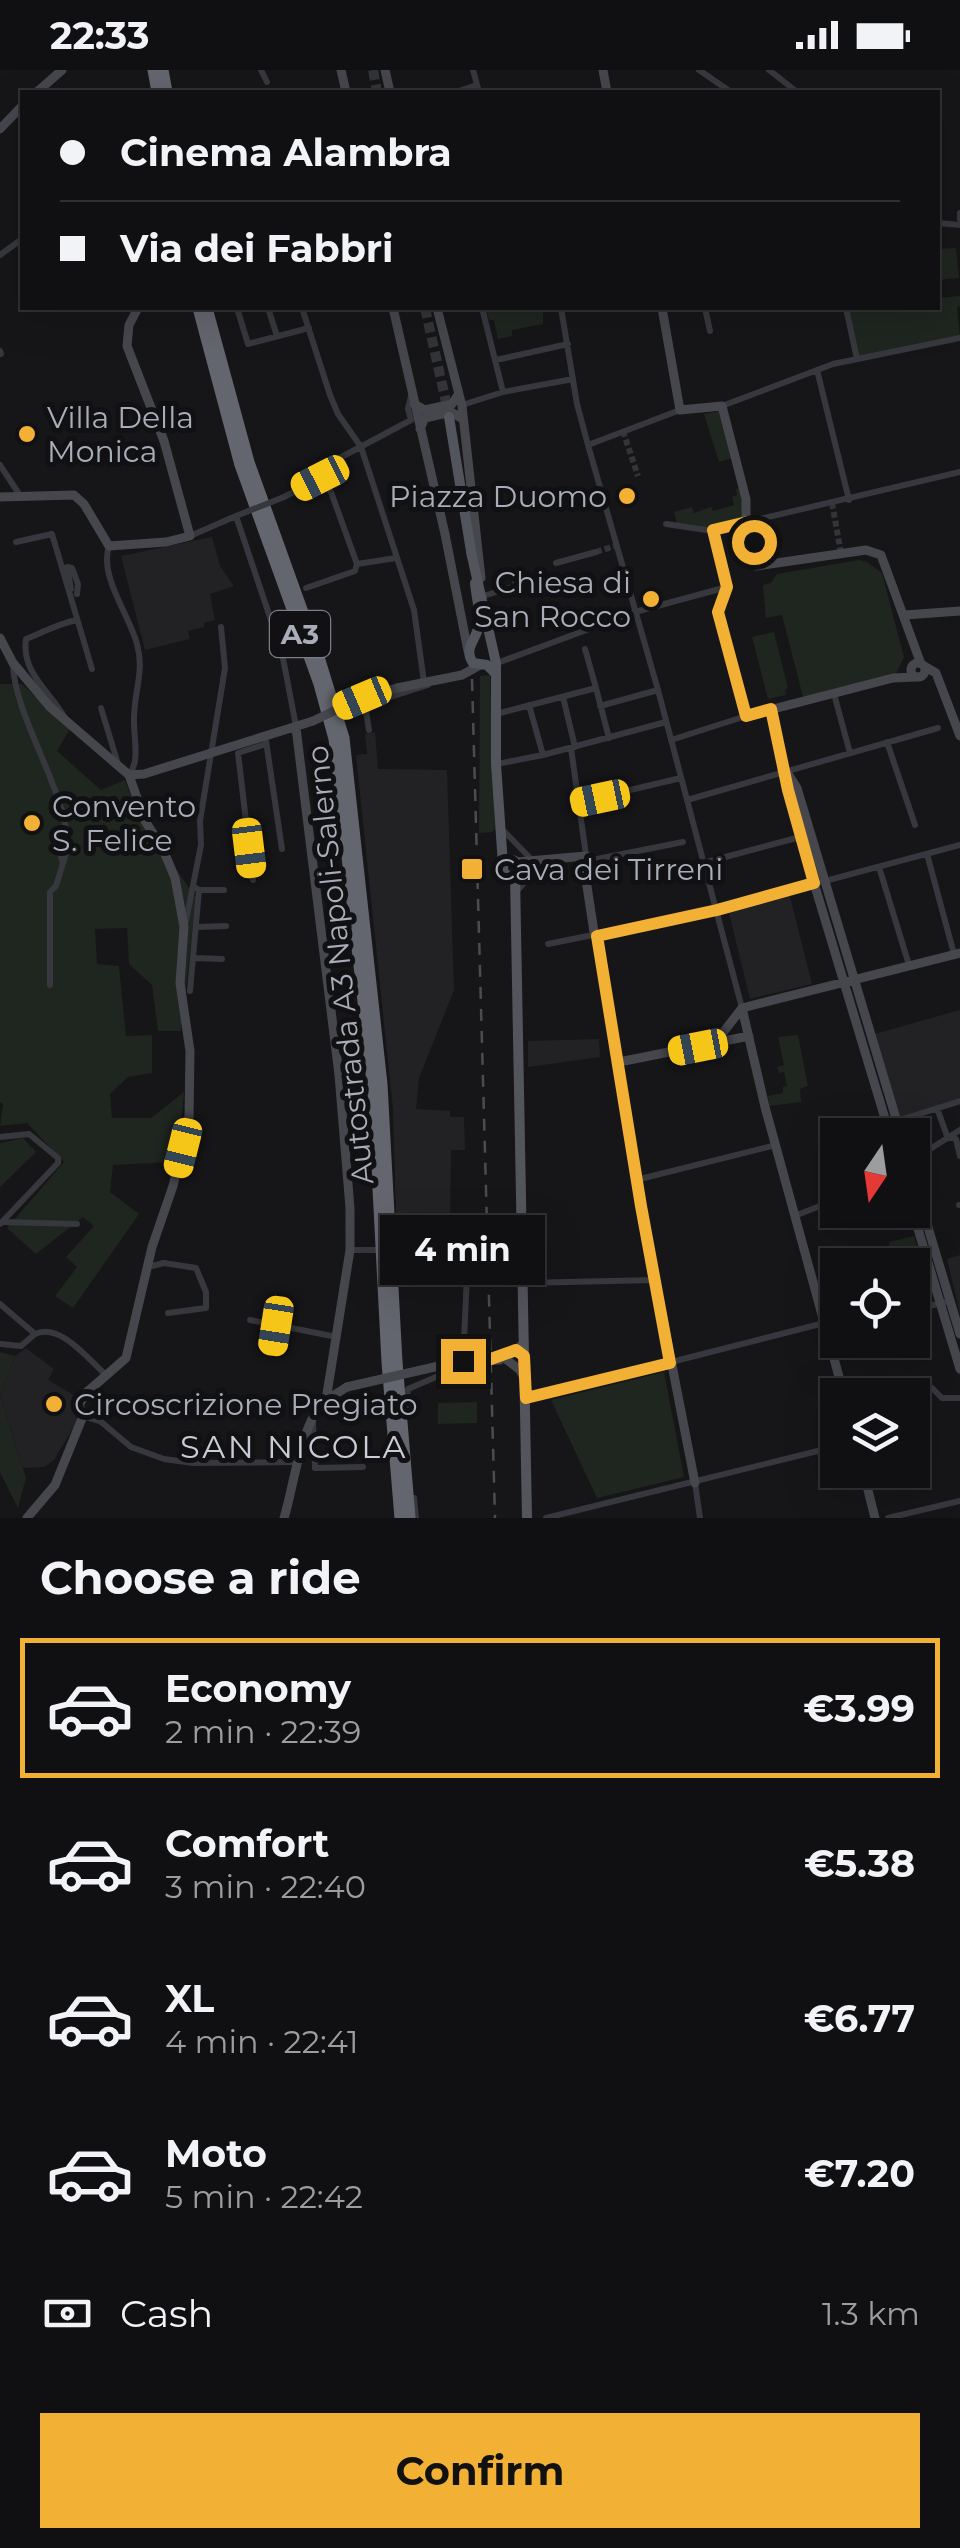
<!DOCTYPE html>
<html lang="en">
<head>
<meta charset="utf-8">
<style>
	:root { --surface:#101012; --page:#1e1e20; --text:#f1f3f6; --muted:#9c9d9f; --line:#303032; --accent:#f2b134 }
	body { margin:0; font-family:Montserrat,sans-serif; background:var(--page); color:var(--text); height:100vh; display:flex; flex-direction:column; font-size:38px; white-space:nowrap }
	* { box-sizing:border-box; margin:0 }
	p { font-size:32px; color:var(--muted) }
	.icon { flex:none; width:55px; height:55px; fill:none; stroke:currentColor; stroke-width:2; stroke-linecap:round; stroke-linejoin:round }
	.map { position:relative; height:1448px; overflow:hidden }
	.panel { display:flex; flex-direction:column; background:var(--surface); flex:1 }
	.panel>* { flex:none }
	.top-card { position:absolute; left:20px; top:20px; width:920px; height:220px; border-radius:0px; box-shadow:0 10px 40px #0002,0 0 0 2px var(--line); display:grid; align-content:center; height:220px; padding:0 40px; background:var(--surface) }
	.needle { width:65px; rotate:193deg }
	.buttons { position:absolute; left:820px; top:1048px; display:grid; gap:20px }
	.buttons a { display:grid; place-items:center; width:110px; height:110px; border-radius:0px; background:var(--surface); box-shadow:0 10px 40px #0002,0 0 0 2px var(--line); font-size:50px }
	.end { position:absolute; width:45px; height:45px; margin:-22px; border:12px solid #f2b134; background:#111; box-shadow:0 0 0 5px #111 }
	.from { border-radius:50% }
	.bubble { position:absolute; height:70px; border-radius:0px; background:var(--surface); box-shadow:0 10px 40px #0002,0 0 0 2px var(--line); font-size:32px; font-weight:700; line-height:70px; text-align:center }
	.car { position:absolute; width:30px; height:60px; margin:-30px -15px; border-radius:12px; box-shadow:0 0 8px 2px #0007; background:linear-gradient(#f5c518 24%,#345 0 40%,#f5c518 0 76%,#345 0 86%,#f5c518 0) }
	.top-card b { display:flex; align-items:center; gap:35px; height:95px; font-size:38px }
	.top-card b+b { border-top:2px solid var(--line) }
	.top-card i { width:25px; height:25px; background:var(--text) }
	ul { padding:0; list-style:none }
	li { display:flex; align-items:center; gap:30px; height:140px; margin:0 20px 15px; padding:0 20px; border:5px solid transparent; border-radius:0px }
	li div { flex:1 }
	li b { display:block; font-size:38px }
	li em { font-style:normal; font-weight:700 }
	li.selected { border-color:var(--accent) }
	li>.icon { width:90px; height:90px; stroke-width:1.5 }
	h2 { padding:0 40px; font-size:45px; line-height:120px }
	.pay { display:flex; align-items:center; gap:25px; height:110px; padding:0 40px; font-size:38px }
	.pay p { margin-inline-start:auto }
	.cta { display:flex; gap:20px; margin-top:auto; padding:20px 40px }
	.cta a { flex:1; height:115px; border-radius:0px; background:var(--accent); color:#111; font-size:40px; font-weight:700; line-height:115px; text-align:center }
	.status { display:flex; justify-content:space-between; align-items:center; height:70px; padding:0 50px; background:var(--surface); direction:ltr }
	.status svg { height:28px; fill:currentColor }
	.map>svg:first-child { display:block }
</style>
</head>
<body>
<div class="status"><b>22:33</b><svg viewBox="0 0 49 12"><path d="M0 12V9h3v3zM5 12V6h3v6zM10 12V3h3v9zM15 12V0h3v12zM26 1h20v11H26zM47 4h2v5h-2z"/></svg></div>
<div class="map">
<svg width="960" height="1448" viewBox="0 0 960 1448">
	<rect width="100%" height="100%" fill="#161618"/>
	<path fill="#222225" d="M212,467l8,29 14,20 -24,8 5,26 -11,3v4l-16,4 2,8 -45,11 -24,-94z
		M375,662l3,37 69,1 7,220 -35,88 -3,31 34,2v6h14l1,33h-14l-1,73 -6,1v19l-33,-2v-4h-4l-1,-24h-10l-3,-104 -37,-354 11,-1 -2,-20z
		M789,823l23,91 -62,15 -22,-90z
		M960,940v91l-63,20 -26,-86z
		M599,969l1,18 -72,10v-26z
		M960,1185v59l-13,-55z
		M26,1278l28,21 -6,11 29,17 -1,26 -22,37 -10,7 -21,1 -23,-72 15,-40z"/>
	<path fill="#1e261f" d="M956,178l3,30 -21,2v-31z
		M960,226v10l-3,1 3,31 -103,21 -11,-51h92v-10z
		M485,238h58v16l-31,6v6l-14,3 -4,-19h-5z
		M720,341l13,47 -14,4 -15,-48z
		M741,417l3,31 -40,10 -27,-5 -3,-11 18,-5 2,6 17,-6 2,4 21,-6 -2,-8 5,-2 -1,-6z
		M859,490l8,2 15,11 22,84 -8,17 -93,23 -21,-82 -16,3 -3,-33 8,-2 6,-9z
		M774,562l14,56 -3,2 1,5 -18,4 -16,-62z
		M490,605l5,154 -3,3 -13,1 1,-157z
		M0,614h22l48,45 -13,22 44,39 24,-10 11,31 60,87 -15,133h-23l-6,-46 -23,-21 -2,-36 -32,1 2,35 22,2 7,70 26,-1v38l-24,4 -18,17 2,24h39l33,-26 -3,32 -8,38 -60,3 -3,27 29,22 -66,94 -18,-12 22,-29 -11,-10 28,-31 -11,-9 -47,37 -29,-26 57,-66 -37,-39 -27,3 3,-22 -3,-2z
		M798,965l10,51 -8,3 1,13 -32,4 -1,-10 15,-3v-6l4,-1 -3,-14 -5,1 -2,-6 7,-2 -6,-28z
		M23,1068l13,14 -36,35v-44z
		M914,1166l18,61 -19,4 -1,-36h-22l-1,-23z
		M0,1282l15,4 -15,40 26,82 -8,30 -18,-36z
		M664,1302l20,105 -87,21 -46,-98z
		M925,1322l8,15 -17,2 7,63 -49,9 -3,-11h41v-75z
		M477,1332v21l-39,1v-21z"/>
	<g fill="none" stroke-linecap="round" stroke-linejoin="round">
		<path stroke="#333438" stroke-width="6" stroke-dasharray="6 3" stroke-linecap="butt" d="M623,361l15,45
			M832,433l9,50
			M596,482l19,-6"/>
		<path stroke="#333438" stroke-width="10" stroke-dasharray="10 5" stroke-linecap="butt" d="M373,0l4,22
			M425,238l23,103"/>
		<path stroke="#37383d" stroke-width="6" d="M261,0l6,12
			M473,0l6,22
			M699,0l32,22
			M769,0l28,22
			M456,22l21,-7
			M960,143v6
			M938,153l22,2
			M0,185l22,-16
			M237,238l11,36 61,-16
			M268,238l9,28
			M302,238l28,87 8,19 23,33 53,163 10,72
			M482,238l21,84
			M561,238l16,96 11,41 70,245 84,318
			M705,238l5,23
			M846,238l11,51
			M0,281l1,3
			M496,290l72,-16
			M817,300l32,130
			M462,335l41,-13 70,-13
			M722,336l111,-42 127,-26
			M588,375l92,-35
			M0,395l19,29
			M320,408l11,14 26,72 39,-6
			M284,427l36,-19 12,-16 79,-42 -3,-11 3,-13
			M747,452l213,-50
			M666,454l47,7
			M190,466l46,-20 46,137 14,73
			M16,472l36,-8 40,135
			M109,476c-10,31 20,68 28,98 8,29 -4,49 -3,78 0,18 6,39 -5,53
			M556,493l40,-11
			M306,518l49,-17 2,-7
			M71,519l-4,-22 5,1 6,16 -1,10
			M483,526l33,-10 -2,-11
			M585,579l11,39
			M497,593l138,-51 92,-25
			M13,594c1,60 71,150 50,199l-8,-27
			M834,624l16,59
			M563,627l12,50
			M529,635l14,50
			M600,636l58,-16
			M101,638l17,56
			M347,640l18,-5
			M496,644l100,-26 13,50
			M65,648c-15,-27 -44,-45 -39,-79 18,-7 31,-15 51,-19
			M369,660l-4,-25 63,-20
			M671,670l75,-24
			M266,671l16,108
			M887,672l28,83
			M571,678l15,107
			M497,694l46,-9 123,-33
			M687,730l251,-72
			M579,732l102,-24
			M501,758l33,34
			M927,784l27,100
			M587,791l96,-19
			M703,793l101,-27
			M879,797l30,98
			M253,810l-15,-127 28,-9
			M199,820h25
			M517,821l20,-24
			M186,851l15,-76 -1,-24 25,-153 -4,-41
			M196,857l30,-1
			M548,874l169,-34 243,-65
			M195,888l27,1
			M50,915v-93l6,-6 7,-23
			M190,921l9,-101 -6,-4
			M937,1038l10,28 9,3 4,17
			M897,1051l63,-20
			M0,1067l29,-3 29,24v5l-58,61
			M913,1090l47,-30
			M636,1110l140,-35
			M959,1135h1
			M797,1145l41,-16
			M4,1152l73,2
			M350,1180h26
			M401,1181c12,0 14,-3 25,-6 14,-4 29,4 42,9l-5,107
			M148,1197l16,-4 32,5 10,24v16l-38,5
			M523,1213l132,-3
			M0,1234l35,30c25,-12 54,26 72,42
			M912,1240l38,-9
			M250,1250l87,17
			M0,1274l21,2 14,-12
			M273,1278l3,-22
			M899,1325l33,-7 10,10h18
			M526,1329l298,-76
			M406,1336l2,-17 35,-15 8,-10
			M83,1346l17,5 31,26 33,12 29,4 105,-1
			M313,1353l2,45 48,-1
			M695,1413l5,35
			M414,1428l2,20
			M546,1448l292,-72
			M888,1448l72,-17"/>
		<path stroke="#45474d" stroke-width="9" d="M341,0l5,22
			M385,0l5,22
			M603,0l4,22
			M37,22l25,-22
			M0,59l22,-23
			M393,238l52,226 23,117
			M437,238l25,98 19,172
			M662,238l18,102 42,-4 24,93v28l10,39 110,-16 15,5 40,109
			M414,334l11,6 27,-6 6,-9
			M420,359l5,-11 26,-6 12,7
			M0,427l74,-2 10,9 25,42 57,-4 24,-6 -26,-95 -37,-95 2,-21 9,-17
			M747,452l-34,9 14,56 -9,25 28,104 147,-38 23,-1
			M905,545l55,-4
			M0,568l13,25 37,44 79,68
			M911 600a7 7 0 1 1 14 0a7 7 0 1 1-14 0Z
			M924,596l12,7 24,63
			M397,618l65,-13 18,-10
			M771,639l17,81 26,93 76,252
			M788,704l9,14 104,347
			M129,705l15,-1 169,-53
			M587,791l-2,12 9,59 3,4 44,270 54,277
			M517,792l69,-6 2,7
			M742,938l23,99 79,288
			M742,938l218,-55
			M715,973l27,-35
			M619,992l130,-26
			M912,1104l48,160
			M912,1139l48,160
			M500,1287l12,-4 12,-10
			M507,1290l13,10 5,10
			M452,1293l25,-2
			M326,1330l21,-13
			M863,1400l12,48
			M27,1448l28,-33 28,-69 -4,-11 8,-13 39,-34 26,-111 21,-61 16,-67 1,-68 -10,-68 4,-56 -9,-49 -13,-31 -17,-26 -16,-46
			M284,1448c10,-32 17,-97 42,-118l24,-150v-42l-11,-133 -43,-347"/>
		<path stroke="#53555c" stroke-width="10" d="M449,347l23,140
			M471,482l25,111v101l7,101
			M475,513c1,14 6,29 4,42 -3,16 -16,23 -6,38l14,2 8,8
			M503 798a8 8 0 1 1 16 0a8 8 0 1 1-16 0Z
			M515,806l12,642"/>
		<path stroke="#63666e" stroke-width="11" d="M153,0l4,22
			M163,0l4,22
			M198,238l42,157 79,219 15,55 39,353 14,270 13,156
			M207,238l42,154 69,192 26,84 38,346 15,278 13,156"/>
		<path stroke="#4a4c52" stroke-width="2.5" stroke-dasharray="12 10" stroke-linecap="butt" d="M472,609l23,839"/>
		<path stroke="#37383d" stroke-width="6" d="M236,446l48,-19"/>
		<path stroke="#45474d" stroke-width="9" d="M313,651l48,-23 36,-10
			M477,1291l23,-1
			M347,1317l105,-24"/>
	</g>
	<g fill="none" stroke-linecap="round" stroke-linejoin="round">
		<path stroke="#f2b134" stroke-width="12" d="M463,1291l25,-1 28,-10 8,6 2,42 144,-35 -29,-157 -44,-270 120,-26 97,-27 -26,-93 -17,-81 -25,7 -28,-104 9,-25 -14,-57 34,-8 7,20"/>
	</g>
	<g fill="#f2b134" stroke="#111113" stroke-width="4">
		<circle cx="27" cy="364" r="10"/>
		<circle cx="627" cy="426" r="10"/>
		<circle cx="651" cy="529" r="10"/>
		<circle cx="32" cy="753" r="10"/>
		<rect x="460" y="787" width="24" height="24" rx="5"/>
		<circle cx="54" cy="1334" r="10"/>
	</g>
	<g text-anchor="middle" dominant-baseline="central" stroke-width="10" stroke-linejoin="round" paint-order="stroke">
		<rect fill="#111113" stroke="#7b7e86" stroke-width="2.5" x="270" y="541" width="60" height="46" rx="8"/>
		<g font-size="28" font-weight="bold" fill="#a8adb8">
			<text x="300" y="564">A3</text>
		</g>
		<g font-size="30" fill="#a8adb8" stroke="#111113" text-anchor="start">
			<text x="47" y="347">Villa Della<tspan x="47" dy="34">Monica</tspan></text>
			<text x="607" y="426" text-anchor="end">Piazza Duomo</text>
			<text x="631" y="512" text-anchor="end">Chiesa di<tspan x="631" dy="34">San Rocco</tspan></text>
			<text x="52" y="736">Convento<tspan x="52" dy="34">S. Felice</tspan></text>
			<text x="494" y="799">Cava dei Tirreni</text>
			<text x="74" y="1334">Circoscrizione Pregiato</text>
		</g>
		<g font-size="30" fill="#a8adb8" stroke="#111113">
			<text transform="translate(340 895) rotate(-96)">Autostrada A3 Napoli-Salerno</text>
		</g>
		<g font-size="32" letter-spacing="2.5" fill="#c9ccd4" stroke="#111113">
			<text x="294" y="1376">SAN NICOLA</text>
		</g>
	</g>
</svg>
<div class="buttons">
<a><svg class="needle" viewBox="-14 -14 28 28"><path d="M0-13l5 13h-10z" fill="#e53935"/><path d="M0 13l5-13h-10z" fill="#9c9d9f"/></svg></a>
<a><svg class="icon" aria-label="locate" viewBox="0 0 24 24"><circle cx="12" cy="12" r="6"/><path d="M12 2v4M12 18v4M2 12h4M18 12h4"/></svg></a>
<a><svg class="icon" aria-label="layers" viewBox="0 0 24 24"><path d="M12 4l9 5-9 5-9-5zM3 14l9 5 9-5"/></svg></a>
</div>
<i class="end from" style="left:754px;top:472px"></i>
<i class="end" style="left:463px;top:1291px"></i>
<div class="bubble" style="left:380px;top:1145px;width:165px">4 min</div>
<i class="car" style="left:320px;top:408px;rotate:243deg"></i>
<i class="car" style="left:362px;top:628px;rotate:247deg"></i>
<i class="car" style="left:600px;top:728px;rotate:258deg"></i>
<i class="car" style="left:249px;top:778px;rotate:173deg"></i>
<i class="car" style="left:698px;top:977px;rotate:259deg"></i>
<i class="car" style="left:183px;top:1078px;rotate:194deg"></i>
<i class="car" style="left:276px;top:1256px;rotate:189deg"></i>
<div class="top-card">
<b><i class="from"></i>Cinema Alambra</b>
<b><i></i>Via dei Fabbri</b>
</div>
</div>
<section class="panel">
<h2>Choose a ride</h2>
<ul>
<li class="selected"><svg class="icon" aria-label="car" viewBox="0 0 24 24"><path d="M5 17H2v-5l4-1 3-4h7l3 4 3 1v5h-3M9 17h6M6 11h13"/><circle cx="7" cy="17" r="2"/><circle cx="17" cy="17" r="2"/></svg><div><b>Economy</b><p>2 min · 22:39</p></div><em>€3.99</em></li>
<li><svg class="icon" aria-label="car" viewBox="0 0 24 24"><path d="M5 17H2v-5l4-1 3-4h7l3 4 3 1v5h-3M9 17h6M6 11h13"/><circle cx="7" cy="17" r="2"/><circle cx="17" cy="17" r="2"/></svg><div><b>Comfort</b><p>3 min · 22:40</p></div><em>€5.38</em></li>
<li><svg class="icon" aria-label="car" viewBox="0 0 24 24"><path d="M5 17H2v-5l4-1 3-4h7l3 4 3 1v5h-3M9 17h6M6 11h13"/><circle cx="7" cy="17" r="2"/><circle cx="17" cy="17" r="2"/></svg><div><b>XL</b><p>4 min · 22:41</p></div><em>€6.77</em></li>
<li><svg class="icon" aria-label="car" viewBox="0 0 24 24"><path d="M5 17H2v-5l4-1 3-4h7l3 4 3 1v5h-3M9 17h6M6 11h13"/><circle cx="7" cy="17" r="2"/><circle cx="17" cy="17" r="2"/></svg><div><b>Moto</b><p>5 min · 22:42</p></div><em>€7.20</em></li>
</ul>
<div class="pay"><svg class="icon" aria-label="cash" viewBox="0 0 24 24"><path d="M3 7h18v10H3z"/><circle cx="12" cy="12" r="2"/></svg>Cash<p>1.3 km</p></div>
<div class="cta"><a>Confirm</a></div>
</section>
</body>
</html>
